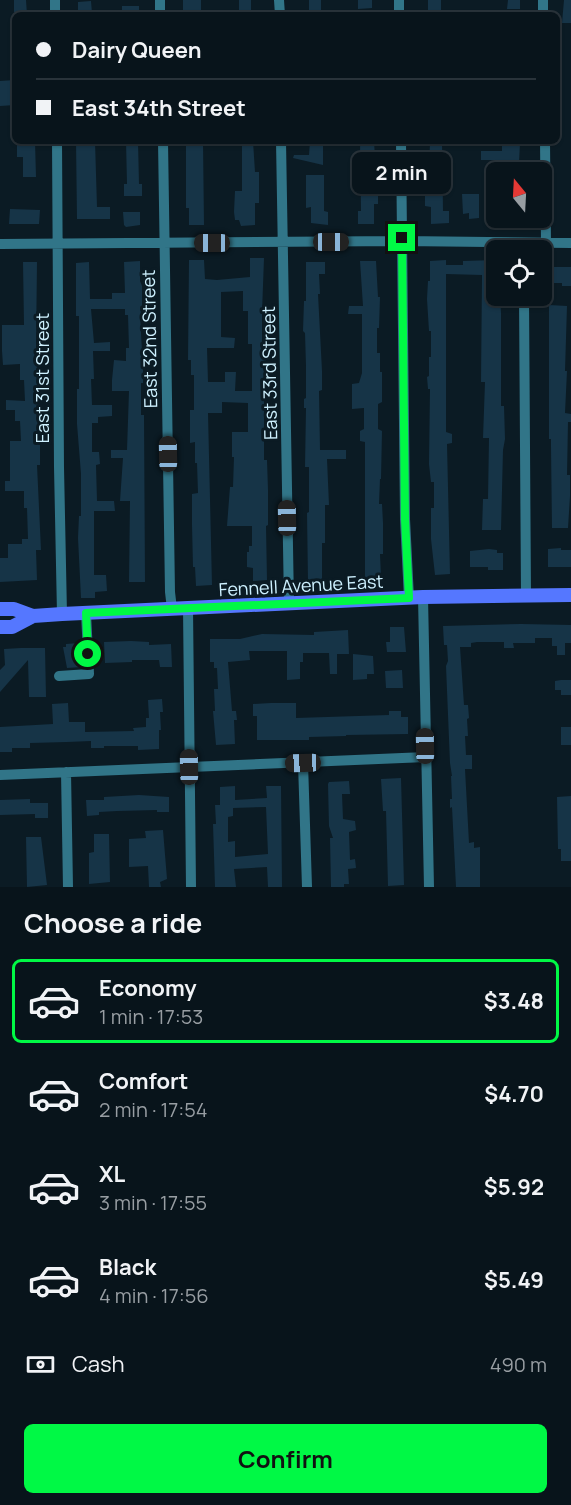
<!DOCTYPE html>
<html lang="en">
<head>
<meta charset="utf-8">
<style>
	:root { --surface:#08141b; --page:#162128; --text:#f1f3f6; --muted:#989ea3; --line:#29333a; --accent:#00f945 }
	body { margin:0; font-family:Manrope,sans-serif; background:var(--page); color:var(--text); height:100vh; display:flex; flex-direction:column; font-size:22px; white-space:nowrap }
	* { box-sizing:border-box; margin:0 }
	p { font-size:20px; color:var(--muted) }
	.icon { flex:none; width:33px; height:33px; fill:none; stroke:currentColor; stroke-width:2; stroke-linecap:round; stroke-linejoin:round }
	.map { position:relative; height:887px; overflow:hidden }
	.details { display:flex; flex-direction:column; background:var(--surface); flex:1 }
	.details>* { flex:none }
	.hud { position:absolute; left:12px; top:12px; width:548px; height:132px; border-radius:9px; box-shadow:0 2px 4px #0004,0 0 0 2px var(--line); display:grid; align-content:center; height:132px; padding:0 24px; background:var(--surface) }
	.needle { width:39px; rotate:342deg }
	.buttons { position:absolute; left:486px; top:162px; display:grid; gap:12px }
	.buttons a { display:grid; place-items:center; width:66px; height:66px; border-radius:9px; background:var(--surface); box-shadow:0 2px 4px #0004,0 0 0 2px var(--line); font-size:30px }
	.end { position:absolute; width:27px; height:27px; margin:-14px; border:8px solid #00f945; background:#111; box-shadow:0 0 0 3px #111 }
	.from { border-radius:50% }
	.bubble { position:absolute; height:42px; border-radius:9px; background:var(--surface); box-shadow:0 2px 4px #0004,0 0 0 2px var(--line); font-size:20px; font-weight:700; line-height:42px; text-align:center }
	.car { position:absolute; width:18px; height:36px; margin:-18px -9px; border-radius:8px; box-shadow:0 0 4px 2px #0007; background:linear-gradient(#222 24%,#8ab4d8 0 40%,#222 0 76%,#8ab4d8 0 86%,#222 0) }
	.hud b { display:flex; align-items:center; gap:21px; height:57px; font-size:22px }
	.hud b+b { border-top:2px solid var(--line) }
	.hud i { width:15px; height:15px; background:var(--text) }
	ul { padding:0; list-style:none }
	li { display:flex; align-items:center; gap:18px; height:84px; margin:0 12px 9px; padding:0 12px; border:3px solid transparent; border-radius:9px }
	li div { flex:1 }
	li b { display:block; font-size:22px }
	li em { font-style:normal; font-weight:700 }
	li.selected { border-color:var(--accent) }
	li>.icon { width:54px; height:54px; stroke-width:1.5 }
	h2 { padding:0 24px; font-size:27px; line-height:72px }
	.pay { display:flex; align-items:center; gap:15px; height:66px; padding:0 24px; font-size:22px }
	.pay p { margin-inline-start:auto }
	.button { display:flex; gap:12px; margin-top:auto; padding:12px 24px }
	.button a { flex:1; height:69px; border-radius:9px; background:var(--accent); color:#111; font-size:24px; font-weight:700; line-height:69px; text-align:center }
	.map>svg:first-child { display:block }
</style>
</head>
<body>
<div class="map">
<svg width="571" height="887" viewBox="0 0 571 887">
	<rect width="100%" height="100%" fill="#0b1b24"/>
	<path fill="#163447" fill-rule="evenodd" d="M14,0h12l1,15h-10v-3h-3z
		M183,0h18v15h-18z
		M239,0h12v10h-12z
		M309,0h12v11h-12z
		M358,0h14v8l-14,1z
		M428,0h13v11h-13z
		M508,0h12v9h-13z
		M564,0h7v23h-9z
		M91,1l1,12 -14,1v-12z
		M122,6h17v9h-17z
		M15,80v25l-15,1v-25z
		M17,141h18l1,36h-13v-20h-6z
		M76,141h19l2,66h13v12h-33z
		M126,141h12l1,43h3v12h-18v-12h3z
		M203,141l1,84h-15v-17h-3v-66z
		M242,141h11l2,31h4v31h-4v22l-14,1 -2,-6h-4l-1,-8 1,-21h7z
		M310,141h13v24l-30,-7 1,-3h15z
		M360,141h14l2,33h2v30h-4v20h-16v-13h3z
		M430,141h12l1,70h6v12l-18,1v-17l-6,-1v-31h4z
		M502,143h18l-1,20 2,1v8h-14v-12h-26v-9h21z
		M306,175h18v36l4,1v13l-17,-2v-16l-5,1z
		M462,194h17v24l-10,1v-6l-6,1z
		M10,209l30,1 -1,14h-30z
		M123,212h17v13l-14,2 -2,-2z
		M500,218h19v8h-19z
		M250,258h14l-2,55v37h4v49h-2v61h3l1,30v35l-2,1 1,54 -14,1v-13l-6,-1v-15h2v-6h3v-20h-25l3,-39h3l1,-30h-2v-25h16v-29l-26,-1v11h-14l4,172 -16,1 -1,-19h-2l-1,-42v-31l6,-1 -1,-30h-2v-21l-5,1v-33h4v-35h-3v-15h-3l1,-100h15l1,19 12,1 33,-3zM243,291v20h5v33h4v47h-17l1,-19h-11v10h-17l-1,-34h27l1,-10 -14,-1v-45z
		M446,260v5h17v-4l33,-1v36h4l1,17v93h3l1,33 -2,11 -2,80h-19l1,-31h5l1,-61h-6l2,-56h-4l1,-107 -36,-1v158l6,2v9l-5,1 3,130 -15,1 -4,-36v-31h3v-26h-3l-2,-18 1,-75h-2l-1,-12 2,-1v-19h2v-26h-2l-2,-32 1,-18h2v-20z
		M140,261v20l2,5v29h-2l3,55v13h-2v32h3l1,167h-16l1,-81h-10l3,-43h-12v-8h16l2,-59h-17v-11l2,-20 12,1v-13h3l-1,-33h-3v-6h-34l3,34 16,-1v9h-17l1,28h-3l1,26h20v11l-14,1v6h-6v29h7l1,12 -4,1 1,36h17l1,10h-21v64h12l1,16 -12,1v6h-14l-3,-60 1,-22h2v-42l-4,-50v-35h2v-73h-3v-53l13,-1 1,37h22v-6h13l-1,-31z
		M360,261h16l2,36h2l-1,31h-2v25h3v19h2v30l-4,2v25l4,2 -1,48h-1l-1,25h3l1,19v31h-3l1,23 -16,1v-136l-5,-1v-10l4,-2v-21l-12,1v-25l7,-1 3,-10v-59h-14l1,-8h14z
		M23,262h14l-1,85h3l-1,54 2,44v20h-3l4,85h-5l1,30 -37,2v-24h8v-14h14v-5h6l-1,-31h-3v-17h-19v-10h5v-40h11l-1,-20h-5v-11h-9v-10l19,1 -1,-21h-4v-16l-17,1 -1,-14v-26h22z
		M306,262h19v12h-6l1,20h-2l4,77v19l-3,1 1,59h26v9h-19l2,46h-4v38h-3v39h-14l-1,-69 2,-1v-45h-4l1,-59h-2v-9l2,-1v-32l-1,-33 -2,-2 1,-30h2z
		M544,267h27v19h-9v-3h-17z
		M549,305l18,1 -2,65h2l-2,42 6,1v8h-3l-1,53h3v21l-2,32h-16l-1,-81v-8h-2z
		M561,548v2h10v17h-23v-18z
		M489,549l8,1v3h6v17h-15v-3h-18v-16z
		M521,624l50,1v18h-6v12h-8v-9h-5v-8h-17v5h-22l1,5h-10v-6h-27l-6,1v4h-11l4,58h4l1,13 -2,1 1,17h-3l1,19h6v14h-7l4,74 5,-1v6l6,-1v40h-24l-4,-80 -2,1v-9h2l-1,-23h1l-2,-13 -4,-97 2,-5 -1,-16h-3l-1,-19z
		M390,627h14l2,25h-19l-1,-10h4z
		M348,630l1,24h-12v20h-7l-1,-21h-26v9h-3v17l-13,1v-29h-38l1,9 -22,2 4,49h4l1,9h-3l1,24 -19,1 -3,-34h2l-1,-22h4l-1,-21h-3v-6h-4v-23h30l22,-5 52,1v-3z
		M131,641l18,1v3l22,-1 1,23h-12l-1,-7h-27v2l-27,1 -1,-21z
		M80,643l1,24 -14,1 -4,-21h3v-3z
		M21,648h24l1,49h-17l-1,-37 -28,32v-22l5,-5 -1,-16z
		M353,654l20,2 1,18h-7v5l-14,1z
		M402,670l1,18h-17l-1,-17z
		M561,680h10v15h-10v-5h-6v-9z
		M162,699l1,13h-3l1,18h-2v19l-21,1v-4h-34v2h-13v-7l-24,1 -37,1v5h-18v4h-12v-25l53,-3 -1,-20 16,-1 1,19h16v10l49,-1 -1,-3 13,-1v-9h3l-1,-18z
		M271,703h25v15l93,-3v-4h12v6h7v17l-62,1v1l-37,1v3h-52v-24h-4v-12z
		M561,727h10v18h-10z
		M401,778l3,107 -16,1 -2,-75h-3l-2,-32z
		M349,781l1,13h-8l1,25 12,2 1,9 -7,2 1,28 5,-1 1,9 -8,1 1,15h-5v3h-13l-1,-49h3l-4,-12 -1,-42 1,-2z
		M235,786v14l32,-2 -1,-12h15l1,101h-14l-1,-20 -33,2 2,18h-21l-2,-63h3l-1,-19h5v-18zM266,807l2,47 -33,3v-16l-7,1v-25l5,-1v-8z
		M139,795l30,2v15h-12v-2l-40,1 -18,1v3l-12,1 -1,-16h18v-3z
		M571,796v65h-10v-12h-3l-1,-52z
		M30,799v4h18v15h-13v-4l-35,1v-15z
		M163,830l4,49 -7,3 1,5h-12l-1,-21 -19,1v-28l17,-1 -1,-7z
		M94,834h15l1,48 -21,2v-31l5,-1z
		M26,837h15l6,48 -20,2z"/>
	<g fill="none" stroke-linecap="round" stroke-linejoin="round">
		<path stroke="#317588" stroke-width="10" d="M55,0v15
			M160,0v15
			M279,0l1,15
			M399,0v15
			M543,0v15
			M57,141l2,326 3,147
			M163,141l7,451 2,17
			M281,141l8,463
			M401,141l4,378 4,79
			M545,141l1,102
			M0,244l403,-3 168,2
			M524,296l2,299
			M423,597l6,290
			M188,608l3,279
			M59,676l30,-2 -3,-61
			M303,763l4,124
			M66,772l2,115
			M0,775l426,-18"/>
		<path stroke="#57f" stroke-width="14" d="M0,609h14l19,7
			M0,627h12l21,-11 29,-2 361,-17 148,-2"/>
	</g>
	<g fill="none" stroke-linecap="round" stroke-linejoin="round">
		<path stroke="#00f945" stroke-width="8" d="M88,654l-2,-41 323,-15 -4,-79 -3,-281"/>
	</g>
	<g text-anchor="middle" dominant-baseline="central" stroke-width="6" stroke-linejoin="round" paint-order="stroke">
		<g font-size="18" fill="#cef1ff" stroke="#0b1b24">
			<text transform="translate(149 339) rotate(-91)">East 32nd Street</text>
			<text transform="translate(269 373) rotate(-91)">East 33rd Street</text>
			<text transform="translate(42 378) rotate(-90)">East 31st Street</text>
			<text transform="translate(301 585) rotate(-3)">Fennell Avenue East</text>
		</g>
	</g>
</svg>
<div class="buttons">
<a><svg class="needle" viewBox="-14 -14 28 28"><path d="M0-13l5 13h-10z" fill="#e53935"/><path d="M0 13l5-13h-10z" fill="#989ea3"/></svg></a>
<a><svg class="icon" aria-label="locate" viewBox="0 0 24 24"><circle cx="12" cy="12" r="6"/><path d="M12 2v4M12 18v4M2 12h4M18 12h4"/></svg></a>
</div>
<i class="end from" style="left:88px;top:654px"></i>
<i class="end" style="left:402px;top:238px"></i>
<div class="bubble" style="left:352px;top:152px;width:99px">2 min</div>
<i class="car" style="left:331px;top:242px;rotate:90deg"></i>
<i class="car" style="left:212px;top:243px;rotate:270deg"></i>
<i class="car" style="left:168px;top:454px;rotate:359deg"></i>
<i class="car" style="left:287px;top:518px;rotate:359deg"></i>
<i class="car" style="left:425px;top:746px;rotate:359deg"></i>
<i class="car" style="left:303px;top:763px;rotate:268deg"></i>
<i class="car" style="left:189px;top:767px;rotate:359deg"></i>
<div class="hud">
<b><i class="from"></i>Dairy Queen</b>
<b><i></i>East 34th Street</b>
</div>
</div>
<section class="details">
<h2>Choose a ride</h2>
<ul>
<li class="selected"><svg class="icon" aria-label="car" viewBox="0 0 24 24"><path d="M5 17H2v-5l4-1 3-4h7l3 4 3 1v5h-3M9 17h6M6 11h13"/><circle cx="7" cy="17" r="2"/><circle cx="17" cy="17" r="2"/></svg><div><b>Economy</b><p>1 min · 17:53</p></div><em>$3.48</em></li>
<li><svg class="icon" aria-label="car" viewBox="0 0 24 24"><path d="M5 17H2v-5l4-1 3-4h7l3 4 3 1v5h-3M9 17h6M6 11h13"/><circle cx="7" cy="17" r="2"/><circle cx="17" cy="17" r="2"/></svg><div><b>Comfort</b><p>2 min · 17:54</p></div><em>$4.70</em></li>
<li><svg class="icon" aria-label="car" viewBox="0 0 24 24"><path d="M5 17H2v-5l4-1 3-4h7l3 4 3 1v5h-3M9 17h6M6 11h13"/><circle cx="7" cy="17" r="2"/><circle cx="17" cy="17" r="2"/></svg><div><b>XL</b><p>3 min · 17:55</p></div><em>$5.92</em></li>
<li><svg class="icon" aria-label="car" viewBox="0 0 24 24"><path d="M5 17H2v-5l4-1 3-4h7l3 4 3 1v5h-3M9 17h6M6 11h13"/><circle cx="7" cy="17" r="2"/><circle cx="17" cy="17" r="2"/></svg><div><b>Black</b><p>4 min · 17:56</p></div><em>$5.49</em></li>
</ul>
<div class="pay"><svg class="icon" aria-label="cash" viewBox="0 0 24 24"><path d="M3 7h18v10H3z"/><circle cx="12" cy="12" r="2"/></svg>Cash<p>490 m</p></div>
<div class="button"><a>Confirm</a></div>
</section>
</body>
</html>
